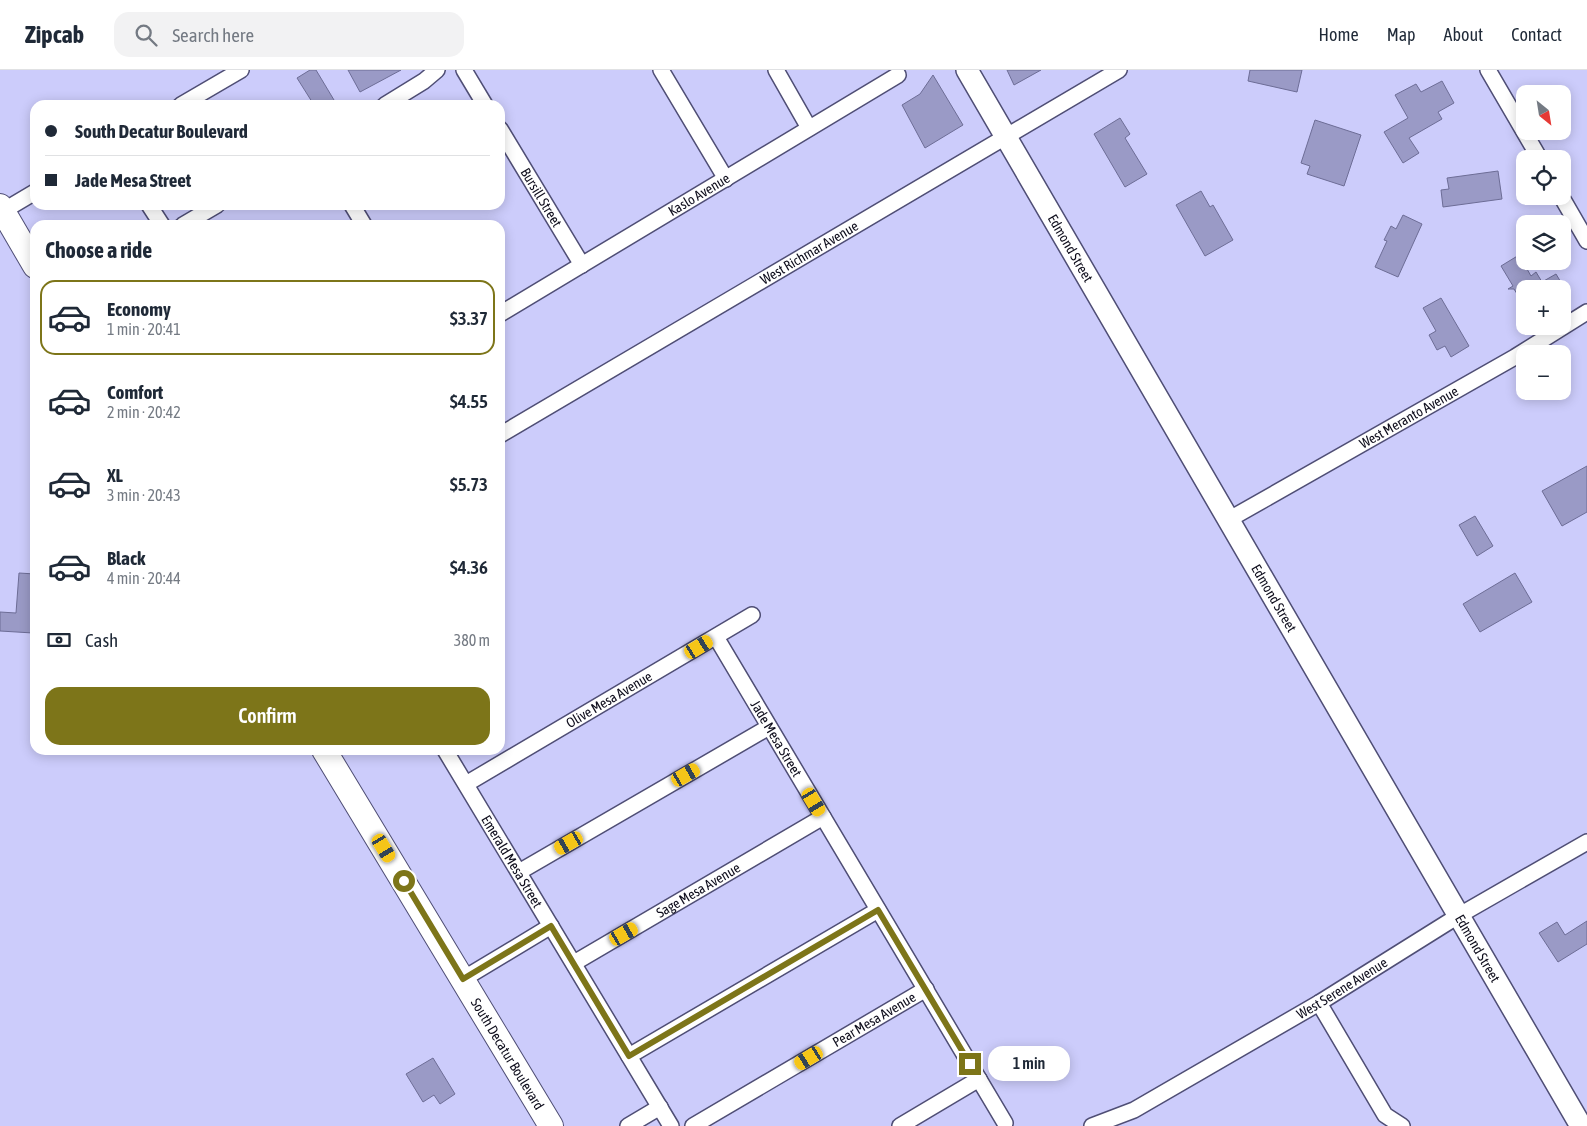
<!DOCTYPE html>
<html lang="en">
<head>
<meta charset="utf-8">
<style>
	:root { --surface:#fff; --page:#f2f2f3; --text:#1f2937; --muted:#747a83; --line:#e0e1e3; --accent:#7d7519 }
	body { margin:0; font-family:"Asap Condensed",sans-serif; background:var(--page); color:var(--text); height:100vh; display:flex; flex-direction:column; font-size:19px; white-space:nowrap }
	* { box-sizing:border-box; margin:0 }
	p { font-size:16px; color:var(--muted) }
	.icon { flex:none; width:28px; height:28px; fill:none; stroke:currentColor; stroke-width:2; stroke-linecap:round; stroke-linejoin:round }
	.map { position:relative; flex:1; overflow:hidden }
	.sheet { position:absolute; left:30px; top:150px; width:475px; height:535px; display:flex; flex-direction:column; background:var(--surface); border-radius:15px; box-shadow:0 2px 12px #0003 }
	.sheet>* { flex:none }
	.top-card { position:absolute; left:30px; top:30px; width:475px; height:110px; border-radius:15px; box-shadow:0 2px 12px #0003; display:grid; align-content:center; height:110px; padding:0 15px; background:var(--surface) }
	.needle { width:32px; rotate:150deg }
	.tools { position:absolute; left:1516px; top:15px; display:grid; gap:10px }
	.tools a { display:grid; place-items:center; width:55px; height:55px; border-radius:10px; background:var(--surface); box-shadow:0 2px 12px #0003; font-size:25px }
	.end { position:absolute; width:22px; height:22px; margin:-11px; border:6px solid #7d7519; background:#fff; box-shadow:0 0 0 2px #fff }
	.from { border-radius:50% }
	.bubble { position:absolute; height:35px; border-radius:15px; background:var(--surface); box-shadow:0 2px 12px #0003; font-size:16px; font-weight:600; line-height:35px; text-align:center }
	.car { position:absolute; width:15px; height:30px; margin:-15px -8px; border-radius:6px; box-shadow:0 0 4px 1px #0007; background:linear-gradient(#f5c518 24%,#345 0 40%,#f5c518 0 76%,#345 0 86%,#f5c518 0) }
	.top-card b { display:flex; align-items:center; gap:18px; height:48px; font-size:19px }
	.top-card b+b { border-top:1px solid var(--line) }
	.top-card i { width:12px; height:12px; background:var(--text) }
	ul { padding:0; list-style:none }
	li { display:flex; align-items:center; gap:15px; height:75px; margin:0 10px 8px; padding:0 5px; border:2px solid transparent; border-radius:15px }
	li div { flex:1 }
	li b { display:block; font-size:19px }
	li em { font-style:normal; font-weight:600 }
	li.selected { border-color:var(--accent) }
	li>.icon { width:45px; height:45px; stroke-width:1.5 }
	h2 { padding:0 15px; font-size:22px; line-height:60px }
	.pay { display:flex; align-items:center; gap:12px; height:55px; padding:0 15px; font-size:19px }
	.pay p { margin-inline-start:auto }
	.button { display:flex; gap:10px; margin-top:auto; padding:10px 15px }
	.button a { flex:1; height:58px; border-radius:15px; background:var(--accent); color:#fff; font-size:20px; font-weight:600; line-height:58px; text-align:center }
	header { display:flex; align-items:center; gap:30px; box-sizing:border-box; height:70px; padding:0 25px; background:var(--surface); border-bottom:1px solid var(--line) }
	header strong { font-size:24px }
	nav { display:flex; gap:28px; margin-inline-start:auto; font-size:18px }
	.search { width:350px; height:45px; background:var(--page); display:flex; align-items:center; gap:12px; box-sizing:border-box; padding:0 18px; border-radius:15px; color:var(--muted); font-size:19px }
	.map>svg:first-child { display:block }
</style>
</head>
<body>
<header>
<strong>Zipcab</strong>
<div class="search"><svg class="icon" aria-label="search" viewBox="0 0 24 24"><circle cx="10" cy="10" r="6"/><path d="M15 15l6 6"/></svg>Search here</div>
<nav><a>Home</a><a>Map</a><a>About</a><a>Contact</a></nav>
</header>
<div class="map">
<svg width="1587" height="1056" viewBox="0 0 1587 1056">
	<rect width="100%" height="100%" fill="#ccccfb"/>
	<path fill="#9a9ac6" stroke="#6d6d96" d="M310,0h6l21,35h-23l-17,-27z
		M348,0h53l-41,22z
		M1007,0h34l-27,15z
		M1250,0h52l-5,22 -49,-11z
		M933,5l30,50 -38,23 -23,-43 18,-11z
		M1442,11l12,22 -16,9 4,7 -33,19 10,15 -16,10 -19,-31 24,-14 -13,-23 21,-11 5,8z
		M1120,48l10,16 -5,4 22,36 -22,13 -31,-53z
		M1315,50l46,15 -17,51 -37,-12 3,-8 -9,-3z
		M1498,101l4,28 -59,8 -2,-17 8,-1 -2,-11z
		M1201,121l9,16 3,-2 20,35 -28,16 -29,-51z
		M1403,145l19,9 -24,53 -23,-10 12,-26 -3,-1 7,-14 5,3z
		M1519,185l12,21 5,-4 6,10 14,-8 9,15h-40v18l-11,-18h-6l5,-3 -12,-20z
		M1441,228l28,48 -18,11 -6,-11 -8,4 -8,-15 7,-4 -13,-23z
		M1587,396v46l-25,14 -20,-35z
		M1475,446l18,30 -16,10 -18,-31z
		M19,503l16,1 -2,59 -33,-2v-19l16,1z
		M1515,503l17,29 -52,30 -17,-28z
		M1587,851v23l-29,18 -19,-29 18,-11 8,13z
		M433,988l22,36 -15,10 -6,-9 -11,7 -17,-28z"/>
	<g fill="none" stroke-linecap="round" stroke-linejoin="round">
		<g stroke="#4f4e75" stroke-width="18">
			<g id="street">
				<path d="M464,0l21,35"/>
				<path d="M661,0l65,109"/>
				<path d="M776,0l33,58"/>
				<path d="M1488,0l52,89"/>
				<path d="M181,35l60,-35"/>
				<path d="M385,35l39,-24 13,-11"/>
				<path id="s1" d="M500,59l82,136"/>
				<path d="M1561,126l26,45"/>
				<path d="M149,135l13,20"/>
				<path d="M352,135l12,20"/>
				<path d="M3,141l32,-19"/>
				<path d="M183,155l34,-20"/>
				<path id="s2" d="M500,244l398,-239"/>
				<path id="s3" d="M500,365l619,-365"/>
				<path id="s4" d="M1228,450l287,-163 72,-45"/>
				<path id="s5" d="M716,567l289,486"/>
				<path id="s6" d="M445,680l226,376"/>
				<path id="s7" d="M466,714l286,-169"/>
				<path d="M519,802l250,-145"/>
				<path id="s8" d="M574,893l249,-146"/>
				<path d="M463,909l88,-53"/>
				<path d="M1319,933l66,112 17,11"/>
				<path d="M629,986l249,-146"/>
				<path d="M628,1056l32,-19"/>
				<path id="s9" d="M693,1056l233,-137"/>
				<path d="M900,1056l79,-47"/>
				<path id="s10" d="M1092,1056l42,-16 185,-107 139,-87 129,-74"/>
			</g>
		</g>
		<g stroke="#4f4e75" stroke-width="24">
			<g id="secondary">
				<path id="s11" d="M967,0l614,1056"/>
			</g>
		</g>
		<g stroke="#4f4e75" stroke-width="26">
			<g id="primary">
				<path d="M0,136l35,60"/>
				<path id="s12" d="M324,680l227,376"/>
			</g>
		</g>
		<use href="#street" stroke="#fff" stroke-width="15"/>
		<use href="#secondary" stroke="#fff" stroke-width="21"/>
		<use href="#primary" stroke="#fff" stroke-width="24"/>
	</g>
	<g fill="none" stroke-linecap="round" stroke-linejoin="round">
		<path stroke="#7d7519" stroke-width="6" d="M404,811l59,98 88,-53 78,130 249,-146 92,154"/>
	</g>
	<g text-anchor="middle" dominant-baseline="central" stroke-width="4" stroke-linejoin="round" paint-order="stroke">
		<g font-size="14" fill="#0e0d1c" stroke="#ccccfb">
			<text stroke="none"><textPath href="#s2" startOffset="232">Kaslo Avenue</textPath></text>
			<text stroke="none"><textPath href="#s1" startOffset="80">Bursill Street</textPath></text>
			<text stroke="none"><textPath href="#s11" startOffset="206">Edmond Street</textPath></text>
			<text stroke="none"><textPath href="#s3" startOffset="359">West Richmar Avenue</textPath></text>
			<text stroke="none"><textPath href="#s4" startOffset="208">West Meranto Avenue</textPath></text>
			<text stroke="none"><textPath href="#s11" startOffset="611">Edmond Street</textPath></text>
			<text stroke="none"><textPath href="#s7" startOffset="166">Olive Mesa Avenue</textPath></text>
			<text stroke="none"><textPath href="#s5" startOffset="118">Jade Mesa Street</textPath></text>
			<text stroke="none"><textPath href="#s6" startOffset="130">Emerald Mesa Street</textPath></text>
			<text stroke="none"><textPath href="#s8" startOffset="144">Sage Mesa Avenue</textPath></text>
			<text stroke="none"><textPath href="#s11" startOffset="1016">Edmond Street</textPath></text>
			<text stroke="none"><textPath href="#s10" startOffset="286">West Serene Avenue</textPath></text>
			<text stroke="none"><textPath href="#s9" startOffset="210">Pear Mesa Avenue</textPath></text>
			<text stroke="none"><textPath href="#s12" startOffset="355">South Decatur Boulevard</textPath></text>
		</g>
	</g>
</svg>
<div class="tools">
<a><svg class="needle" viewBox="-14 -14 28 28"><path d="M0-13l5 13h-10z" fill="#e53935"/><path d="M0 13l5-13h-10z" fill="#747a83"/></svg></a>
<a><svg class="icon" aria-label="locate" viewBox="0 0 24 24"><circle cx="12" cy="12" r="6"/><path d="M12 2v4M12 18v4M2 12h4M18 12h4"/></svg></a>
<a><svg class="icon" aria-label="layers" viewBox="0 0 24 24"><path d="M12 4l9 5-9 5-9-5zM3 14l9 5 9-5"/></svg></a>
<a>+</a>
<a>−</a>
</div>
<i class="end from" style="left:404px;top:811px"></i>
<i class="end" style="left:970px;top:994px"></i>
<div class="bubble" style="left:988px;top:976px;width:82px">1 min</div>
<i class="car" style="left:699px;top:577px;rotate:59deg"></i>
<i class="car" style="left:686px;top:705px;rotate:60deg"></i>
<i class="car" style="left:814px;top:732px;rotate:149deg"></i>
<i class="car" style="left:569px;top:773px;rotate:240deg"></i>
<i class="car" style="left:384px;top:778px;rotate:149deg"></i>
<i class="car" style="left:624px;top:864px;rotate:60deg"></i>
<i class="car" style="left:809px;top:988px;rotate:239deg"></i>
<div class="top-card">
<b><i class="from"></i>South Decatur Boulevard</b>
<b><i></i>Jade Mesa Street</b>
</div>
<section class="sheet">
<h2>Choose a ride</h2>
<ul>
<li class="selected"><svg class="icon" aria-label="car" viewBox="0 0 24 24"><path d="M5 17H2v-5l4-1 3-4h7l3 4 3 1v5h-3M9 17h6M6 11h13"/><circle cx="7" cy="17" r="2"/><circle cx="17" cy="17" r="2"/></svg><div><b>Economy</b><p>1 min · 20:41</p></div><em>$3.37</em></li>
<li><svg class="icon" aria-label="car" viewBox="0 0 24 24"><path d="M5 17H2v-5l4-1 3-4h7l3 4 3 1v5h-3M9 17h6M6 11h13"/><circle cx="7" cy="17" r="2"/><circle cx="17" cy="17" r="2"/></svg><div><b>Comfort</b><p>2 min · 20:42</p></div><em>$4.55</em></li>
<li><svg class="icon" aria-label="car" viewBox="0 0 24 24"><path d="M5 17H2v-5l4-1 3-4h7l3 4 3 1v5h-3M9 17h6M6 11h13"/><circle cx="7" cy="17" r="2"/><circle cx="17" cy="17" r="2"/></svg><div><b>XL</b><p>3 min · 20:43</p></div><em>$5.73</em></li>
<li><svg class="icon" aria-label="car" viewBox="0 0 24 24"><path d="M5 17H2v-5l4-1 3-4h7l3 4 3 1v5h-3M9 17h6M6 11h13"/><circle cx="7" cy="17" r="2"/><circle cx="17" cy="17" r="2"/></svg><div><b>Black</b><p>4 min · 20:44</p></div><em>$4.36</em></li>
</ul>
<div class="pay"><svg class="icon" aria-label="cash" viewBox="0 0 24 24"><path d="M3 7h18v10H3z"/><circle cx="12" cy="12" r="2"/></svg>Cash<p>380 m</p></div>
<div class="button"><a>Confirm</a></div>
</section>
</div>
</body>
</html>
